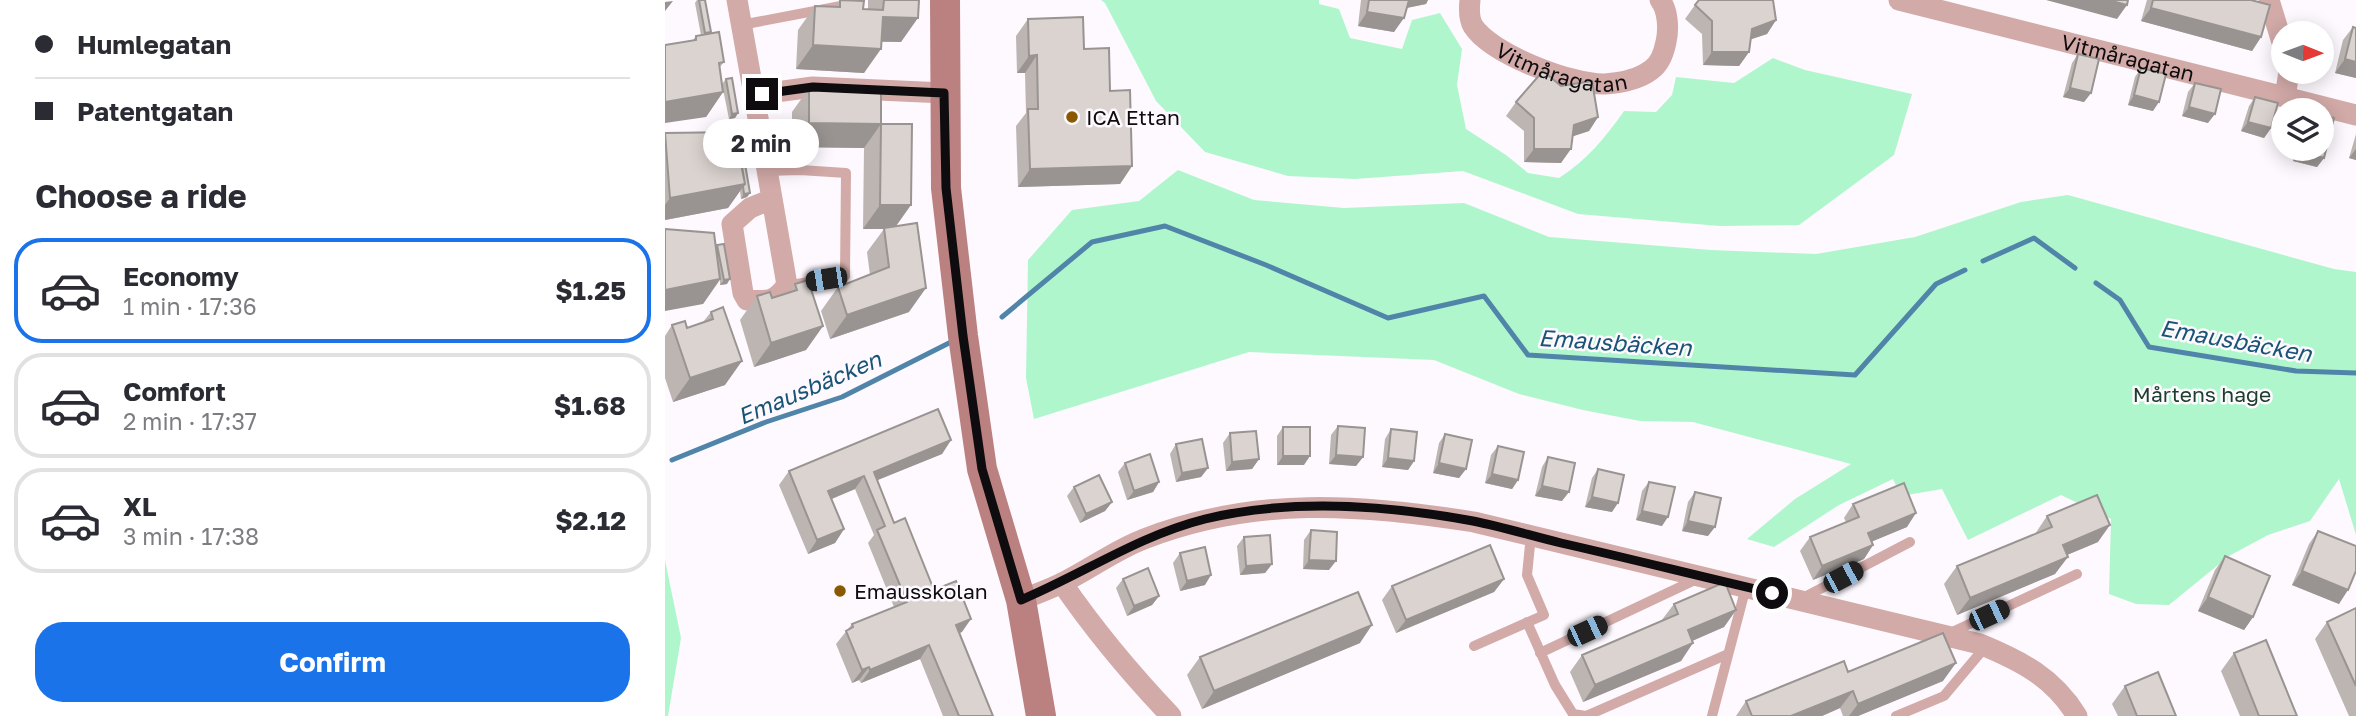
<!DOCTYPE html>
<html lang="en">
<head>
<meta charset="utf-8">
<style>
	:root { --surface:#fff; --page:#f2f2f3; --text:#2b2b33; --muted:#7c7c81; --line:#e1e1e2; --accent:#1a73e8 }
	body { margin:0; font-family:"Golos Text",sans-serif; background:var(--page); color:var(--text); height:100vh; display:flex; flex-direction:column; font-size:26px; white-space:nowrap }
	* { box-sizing:border-box; margin:0 }
	p { font-size:23px; color:var(--muted) }
	.icon { flex:none; width:38px; height:38px; fill:none; stroke:currentColor; stroke-width:2; stroke-linecap:round; stroke-linejoin:round }
	.map { position:relative; flex:1; overflow:hidden }
	.panel { display:flex; flex-direction:column; background:var(--surface); width:665px }
	.panel>* { flex:none }
	.guide { display:grid; align-content:center; height:154px; padding:0 35px; background:var(--surface) }
	.needle { width:46px; rotate:91deg }
	.controls { position:absolute; left:1606px; top:21px; display:grid; gap:14px }
	.controls a { display:grid; place-items:center; width:63px; height:63px; border-radius:50%; background:var(--surface); box-shadow:0 4px 18px #0003; font-size:35px }
	.end { position:absolute; width:32px; height:32px; margin:-16px; border:9px solid #0e0c0e; background:#fff; box-shadow:0 0 0 4px #fff }
	.from { border-radius:50% }
	.bubble { position:absolute; height:49px; border-radius:24px; background:var(--surface); box-shadow:0 4px 18px #0003; font-size:23px; font-weight:700; line-height:49px; text-align:center }
	.car { position:absolute; width:21px; height:42px; margin:-21px -10px; border-radius:9px; box-shadow:0 0 5px 2px #0007; background:linear-gradient(#222 24%,#8ab4d8 0 40%,#222 0 76%,#8ab4d8 0 86%,#222 0) }
	.guide b { display:flex; align-items:center; gap:24px; height:66px; font-size:26px }
	.guide b+b { border-top:2px solid var(--line) }
	.guide i { width:18px; height:18px; background:var(--text) }
	ul { padding:0; list-style:none }
	li { display:flex; align-items:center; gap:21px; height:105px; margin:0 14px 10px; padding:0 21px; border:4px solid var(--line); border-radius:28px }
	li div { flex:1 }
	li b { display:block; font-size:26px }
	li em { font-style:normal; font-weight:700 }
	li.active { border-color:var(--accent) }
	li>.icon { width:63px; height:63px; stroke-width:1.5 }
	h2 { padding:0 35px; font-size:32px; line-height:84px }
	.primary-button { display:flex; gap:14px; margin-top:auto; padding:14px 35px }
	.primary-button a { flex:1; height:80px; border-radius:28px; background:var(--accent); color:#fff; font-size:28px; font-weight:700; line-height:80px; text-align:center }
	main { display:flex; flex:1; min-height:0 }
	.map>svg:first-child { display:block }
</style>
</head>
<body>
<main>
<section class="panel">
<div class="guide">
<b><i class="from"></i>Humlegatan</b>
<b><i></i>Patentgatan</b>
</div>
<h2>Choose a ride</h2>
<ul>
<li class="active"><svg class="icon" aria-label="car" viewBox="0 0 24 24"><path d="M5 17H2v-5l4-1 3-4h7l3 4 3 1v5h-3M9 17h6M6 11h13"/><circle cx="7" cy="17" r="2"/><circle cx="17" cy="17" r="2"/></svg><div><b>Economy</b><p>1 min · 17:36</p></div><em>$1.25</em></li>
<li><svg class="icon" aria-label="car" viewBox="0 0 24 24"><path d="M5 17H2v-5l4-1 3-4h7l3 4 3 1v5h-3M9 17h6M6 11h13"/><circle cx="7" cy="17" r="2"/><circle cx="17" cy="17" r="2"/></svg><div><b>Comfort</b><p>2 min · 17:37</p></div><em>$1.68</em></li>
<li><svg class="icon" aria-label="car" viewBox="0 0 24 24"><path d="M5 17H2v-5l4-1 3-4h7l3 4 3 1v5h-3M9 17h6M6 11h13"/><circle cx="7" cy="17" r="2"/><circle cx="17" cy="17" r="2"/></svg><div><b>XL</b><p>3 min · 17:38</p></div><em>$2.12</em></li>
</ul>
<div class="primary-button"><a>Confirm</a></div>
</section>
<div class="map">
<svg width="1691" height="716" viewBox="0 0 1691 716">
	<rect width="100%" height="100%" fill="#fdf9ff"/>
	<path fill="#b0f6cd" d="M436,0h218v4l20,5 11,29 52,11 10,-29 28,-7 22,36 -5,36 9,44 40,26 22,18 31,5c28,-18 46,-40 65,-67l32,1 16,-17 4,-18 58,6 39,-25 32,12 107,24 -18,61 -95,70 -79,1 -142,-12 -115,-43 -108,8 -67,-3 -83,-24 -49,-51 -51,-98z
		M513,170l76,30 90,8 120,-5 85,34 162,13 105,4 99,-17 106,-35 47,-7 266,74 22,3v263l-17,-56 -29,42 -42,14 -39,21 -60,49 -33,-1 -27,-10 2,-75 -50,-24 -93,45 -26,-51 -41,7 -8,-17 -54,26 -65,42 -27,-8 48,-40 56,-35 -158,-42 -53,-1 -57,-11 -64,-16 -85,-34 -185,-8 -215,67 -8,-41 2,-118 44,-50 67,-9z
		M0,560l16,78 -13,78h-3z"/>
	<g fill="none" stroke-linecap="round" stroke-linejoin="round">
		<path stroke="#5085a9" stroke-width="5" d="M1318,261l51,-23 41,30
			M1431,283l24,17 29,47 147,24 60,2
			M337,317l90,-75 73,-16 101,39 122,53 96,-22 44,59 327,20 81,-91 29,-14
			M7,460l94,-38 76,-25 111,-56"/>
		<path stroke="#d2aaa8" stroke-width="10" d="M76,25l105,-20 1,-5
			M102,171l33,-1 46,3 -1,103 -48,8
			M1136,599l109,-57
			M862,622l28,63 18,29 13,2 142,-62
			M1283,634l129,-60
			M809,646l70,-31 -17,-40 4,-40
			M875,653l157,-74
			M1047,716l34,-129
			M1231,716l48,-20 42,-50"/>
		<g stroke="#d2aaa8" stroke-width="21">
			<path d="M72,0l17,95"/>
			<path id="s1" d="M805,0c-1,9 -1,19 3,26 18,28 99,59 132,58 15,-1 34,-5 46,-14 9,-6 13,-18 15,-28 3,-13 2,-32 -6,-42"/>
			<path id="s2" d="M1234,0l457,115"/>
			<path d="M1604,0l15,49"/>
			<path d="M1620,97l4,-25"/>
			<path d="M107,199l-22,9 -18,16 11,69 4,7c21,1 27,3 40,-15l-33,-190 59,-8 131,6"/>
			<path d="M397,583c33,48 69,91 109,133"/>
			<path d="M356,600c13,-5 26,-10 39,-16 29,-14 55,-34 84,-45 111,-43 216,-35 330,-17l506,122c41,17 73,33 97,72"/>
		</g>
		<path stroke="#bb8180" stroke-width="30" d="M280,0l1,188 17,148 19,133 39,131 20,116"/>
	</g>
	<path fill="#bcb5b2" d="M32,0h8l6,32 -2,2 15,28 -5,6 4,24 -17,25 -13,-77 3,-4 5,-1 -6,-32z
		M175,0l23,9h5v-9h51l-18,42h-19l-18,31 -68,-4 2,-39 17,-24 20,1z
		M696,0h67l-2,4 -19,4 -13,24 -36,-6z
		M1482,0h104l10,37 -9,14 -111,-30z
		M1030,5l81,15 -9,14 -16,5 -2,13 -10,14 -36,-1 -1,-31 -17,-15z
		M363,19l56,30 26,42 22,75 -12,18 -102,3 -2,-61 10,-13 -1,-40h-8l-1,-37z
		M1688,27l3,51 -21,-5 8,-33z
		M1413,54l13,39 -7,9 -21,-5 9,-34z
		M1476,68l12,43 -25,-6 7,-28z
		M61,79l12,34 -3,5 -6,1 -7,-35z
		M1530,83l13,40 -26,-7 6,-24z
		M144,88l72,36 -17,24 -72,-1v-35z
		M1590,97l16,31 -7,10 -23,-7 8,-25z
		M851,102l82,15 -9,14 -16,5 -12,27 -37,-1v-31l-18,-15z
		M216,124l28,188 -79,27 -9,-28 17,-24 32,-12 -3,-23 17,-23h-21l1,-81z
		M0,133l75,25 10,35 -3,4 -6,2 -1,-8 -12,17 -63,12z
		M1691,134v26l-7,-2z
		M1631,149h26l2,9 -7,9 -24,-6z
		M52,245l10,39 -7,1v-5l-17,24 13,-57z
		M130,284l28,42 -17,24 -52,17 -14,-47 17,-24 15,2 17,-5z
		M58,307l2,78 -52,17 -8,-24v-42l7,-11 15,3 16,-6 8,-10z
		M673,426l25,31 -7,9 -27,-2 2,-29z
		M618,427l21,38h-27v-29z
		M726,429l23,32 -6,9 -26,-3 3,-28z
		M565,433l29,26 -7,10 -26,2 -3,-28z
		M780,434l21,35 -7,9 -26,-5 6,-30z
		M286,440l-9,14 -65,26 17,43 40,67 28,42 -3,1 34,83h-50l-23,-57 -59,24 -2,-3 -7,3 -16,-39 16,-20 42,-17 -26,-64 6,-8 -19,-46 -23,10 12,30 -9,14 -27,11 -29,-69 10,-14z
		M511,444l32,24 -7,9 -25,5 -6,-28z
		M833,446l20,34 -6,9 -27,-6 6,-28z
		M883,457l14,44 -27,-5 7,-29z
		M460,463l34,19 -6,10 -26,8 -9,-28z
		M933,469l14,43 -27,-5 7,-29z
		M984,482l13,44 -26,-6 6,-29z
		M409,487l38,15 -7,9 -25,12 -13,-27z
		M1030,492l13,44 -26,-5 6,-29z
		M1188,504l54,23 -35,14 1,4 -9,14 -51,21 -13,-29 10,-14 36,-15 -2,-4z
		M1382,516l51,26 -31,13 -12,19 -98,41 -13,-31 13,-18 78,-32z
		M646,530l18,40 -26,-1 1,-29z
		M1653,531l21,73 -47,-19 17,-41z
		M579,537l28,27 -7,9 -25,2 -3,-29z
		M515,553l25,32 -25,6 -7,-28z
		M1560,556l28,61 -9,13 -46,-19 17,-41z
		M458,579l36,17 -7,9 -25,11 -11,-28z
		M839,579l-10,13 -98,41 -14,-33 10,-14z
		M1009,604l62,6 -12,17 -32,14 -11,20 -98,41 -13,-30 12,-17 79,-34z
		M1691,608v108h-7l-34,-77 12,-17z
		M695,643l-158,66 -15,-34 13,-18z
		M1569,653l63,63h-57l-19,-45z
		M1183,672l95,9 -85,35h-15l-3,-8 -18,8h-86l10,-15z
		M1460,686l51,30h-58l-6,-12z"/>
	<path fill="#999491" d="M742,0h21l-2,4 -25,5z
		M1381,0h62l19,5 -10,14z
		M8,1l-8,10v-9z
		M1486,8l110,29 -9,14 -111,-30z
		M702,12l37,6 -10,14 -36,-6z
		M218,17l35,1 -17,24 -35,-1z
		M1111,20l-9,14 -24,8 9,-13z
		M148,45l68,4 -17,24 -68,-4z
		M1047,52h37l-10,14 -36,-1z
		M372,55l-12,18h-8l12,-17z
		M1680,59l11,3v16l-21,-5z
		M1405,88l21,5 -7,9 -21,-5z
		M58,92l-17,25 -41,6v-21z
		M1469,95l25,7 -6,9 -25,-6z
		M1524,107l26,7 -7,9 -26,-7z
		M73,113l-3,5 -6,1 3,-5z
		M933,117l-9,14 -24,8 9,-14z
		M1583,122l23,6 -7,10 -23,-7z
		M144,123l72,1 -17,24 -72,-1z
		M869,149h37l-10,14 -37,-1z
		M1691,149v11l-7,-2z
		M1634,151l25,7 -7,9 -24,-6z
		M467,166l-12,18 -102,3 12,-18z
		M80,184l-17,24 -63,12v-15l5,-7z
		M85,193l-3,4 -6,2 3,-5z
		M215,205h31l-17,24h-31z
		M55,279l-17,25 -38,7v-21z
		M65,279l-3,5 -7,1 4,-5z
		M261,288l-17,24 -79,27 17,-24z
		M158,326l-17,24 -52,17 17,-24z
		M77,361l-17,24 -52,17 17,-24z
		M286,440l-9,14 -74,30 6,-12z
		M671,455l27,2 -7,9 -27,-2z
		M618,456h27l-6,9h-27z
		M723,458l26,3 -6,9 -26,-3z
		M594,459l-7,10 -26,2 6,-9z
		M774,463l27,6 -7,9 -26,-5z
		M543,468l-7,9 -25,5 6,-9z
		M827,474l26,6 -6,9 -27,-6z
		M199,476l-9,13 -36,15 9,-13z
		M494,482l-6,10 -26,8 7,-9z
		M877,486l27,6 -7,9 -27,-5z
		M927,497l26,6 -6,9 -27,-5z
		M447,502l-7,9 -25,12 6,-9z
		M977,511l26,6 -6,9 -26,-6z
		M1251,513l-9,14 -48,20 9,-14z
		M1023,521l27,6 -7,9 -26,-5z
		M1445,525l-12,17 -48,20 13,-17z
		M179,529l-9,14 -27,11 9,-14z
		M1208,545l-9,14 -51,21 9,-14z
		M1403,557l-13,17 -98,41 13,-17z
		M644,560l27,1 -7,9 -26,-1z
		M607,564l-7,9 -25,2 6,-9z
		M1637,571l46,19 -9,14 -47,-19z
		M546,575l-6,10 -25,6 7,-10z
		M839,579l-10,13 -98,41 10,-13z
		M494,596l-7,9 -25,11 7,-10z
		M1543,597l45,20 -9,13 -46,-19z
		M1071,610l-12,17 -48,21 12,-18z
		M306,619l-9,13 -16,6 10,-13z
		M707,625l-12,18 -158,66 12,-18z
		M1028,643l-12,18 -98,41 12,-17z
		M264,645l-9,14 -59,24 9,-13z
		M1291,663l-13,18 -85,35h-9l9,-12z
		M204,667l-10,13 -7,3 10,-13z
		M1188,691l-13,17 -18,8h-31z"/>
	<path fill="#dbd3cf" stroke="#999491" stroke-width="2" d="M34,0h6l6,32 -6,1z
		M175,0l24,1 -1,8 20,1 1,-10h35l-1,18 -35,-1 -2,32 -68,-4 2,-39 25,1z
		M704,0h40l-5,18 -37,-6z
		M1034,0h74l3,20 -24,9 -3,23h-37v-31l-17,-16z
		M1443,0h20l-1,5z
		M1488,0h98l19,5 -9,32 -110,-29z
		M418,17l1,32 25,-1 1,43 20,-1 2,76 -102,3 -2,-60h10l-1,-54 -8,1 -1,-37z
		M1688,27l3,1v34l-11,-3z
		M54,32l5,30 -5,1 4,29 -58,10v-57l31,-5v-4z
		M1413,54l21,5 -8,34 -21,-5z
		M1476,68l25,6 -7,28 -25,-7z
		M878,71l18,15 31,-5 6,36 -24,8 -3,24h-37v-31l-18,-16z
		M67,78l6,35 -6,1 -6,-35z
		M1530,83l26,6 -6,25 -26,-7z
		M144,88l72,1v35l-72,-1z
		M1590,97l23,6 -7,25 -23,-6z
		M1657,115l12,3 -10,40 -25,-7 1,-2h22z
		M216,124h31l-1,81h-31z
		M71,132l9,52 -75,14 -5,-65z
		M75,158h4l6,35 -6,1 -1,-8 2,-2z
		M252,223l9,65 -79,27 -9,-28 51,-20 -5,-39z
		M0,229l49,4 6,46 -55,11z
		M59,244l6,35 -6,1 -7,-35z
		M143,280l15,46 -52,17 -14,-47 13,-4 2,6 25,-8 -2,-6z
		M58,307l19,54 -52,17 -18,-53 13,-4 2,7 26,-9 -2,-7z
		M273,409l13,31 -77,32 20,51 11,-5 29,72 22,-9 15,38 -15,6 37,91h-34l-30,-71 -59,25 -1,-3 -7,3 -16,-39 7,-4 -1,-3 55,-22 -30,-72 8,-4 -21,-50 -36,15 16,38 -27,11 -28,-69z
		M673,426l27,2 -2,29 -27,-2z
		M618,427h27v29h-27z
		M726,429l26,3 -3,29 -26,-3z
		M591,431l3,28 -27,3 -2,-29z
		M780,434l27,6 -6,29 -27,-6z
		M537,439l6,29 -26,5 -6,-29z
		M833,446l26,6 -6,28 -26,-6z
		M485,454l9,28 -25,9 -9,-28z
		M883,457l27,6 -6,29 -27,-6z
		M933,469l26,6 -6,28 -26,-6z
		M434,475l13,27 -26,12 -12,-27z
		M984,482l26,5 -7,30 -26,-6z
		M1239,483l12,30 -48,20 5,12 -51,21 -12,-29 49,-20 -6,-13z
		M1030,492l26,6 -6,29 -27,-6z
		M1432,495l13,30 -47,20 5,12 -98,41 -13,-32 95,-39 -5,-11z
		M646,530l26,2 -1,29 -27,-1z
		M1653,531l38,15v25l-8,19 -46,-19z
		M605,535l2,29 -26,2 -2,-29z
		M825,545l14,34 -98,41 -14,-34z
		M540,547l6,28 -24,6 -7,-28z
		M1560,556l45,20 -17,41 -45,-20z
		M483,568l11,28 -25,10 -11,-27z
		M1060,582l11,28 -48,20 5,13 -98,42 -13,-30 96,-41 -4,-10z
		M693,592l14,33 -158,66 -14,-34z
		M1691,608v78l-29,-64z
		M1278,633l13,30 -98,41 -5,-13 -62,25h-39l-6,-15 98,-40 4,11z
		M1601,640l31,76h-38l-25,-63z
		M1493,672l18,44h-39l-12,-30z"/>
	<g fill="none" stroke-linecap="round" stroke-linejoin="round">
		<path stroke="#0e0c0e" stroke-width="9" d="M97,94l51,-7 131,6 2,95 17,148 19,133 39,131c62,-26 117,-64 184,-81 86,-21 181,-14 268,2 30,6 59,15 88,22 71,16 141,34 211,50"/>
	</g>
	<g fill="#895800" stroke="#fdf9ff" stroke-width="2.5">
		<circle cx="407" cy="117" r="7"/>
		<circle cx="175" cy="591" r="7"/>
	</g>
	<g text-anchor="middle" dominant-baseline="central" stroke-width="5" stroke-linejoin="round" paint-order="stroke">
		<g font-size="21" fill="#0e0c0e" stroke="#fdf9ff">
			<text stroke="none"><textPath href="#s2" startOffset="236">Vitmåragatan</textPath></text>
			<text stroke="none"><textPath href="#s1" startOffset="128">Vitmåragatan</textPath></text>
		</g>
		<g font-size="21" fill="#0e0c0e" stroke="#fdf9ff" text-anchor="start">
			<text x="421" y="117">ICA Ettan</text>
			<text x="189" y="591">Emausskolan</text>
		</g>
		<g font-size="21" fill="#1b3f2b" stroke="#fdf9ff">
			<text x="1537" y="394">Mårtens hage</text>
		</g>
		<g font-size="23" font-style="italic" fill="#195375" stroke="#fdf9ff">
			<text transform="translate(1571 340) rotate(10)">Emausbäcken</text>
			<text transform="translate(950 342) rotate(4)">Emausbäcken</text>
			<text transform="translate(144 387) rotate(-23)">Emausbäcken</text>
		</g>
	</g>
</svg>
<div class="controls">
<a><svg class="needle" viewBox="-14 -14 28 28"><path d="M0-13l5 13h-10z" fill="#e53935"/><path d="M0 13l5-13h-10z" fill="#7c7c81"/></svg></a>
<a><svg class="icon" aria-label="layers" viewBox="0 0 24 24"><path d="M12 4l9 5-9 5-9-5zM3 14l9 5 9-5"/></svg></a>
</div>
<i class="end from" style="left:1107px;top:593px"></i>
<i class="end" style="left:97px;top:94px"></i>
<div class="bubble" style="left:38px;top:119px;width:116px">2 min</div>
<i class="car" style="left:161px;top:279px;rotate:261deg"></i>
<i class="car" style="left:1178px;top:577px;rotate:62deg"></i>
<i class="car" style="left:1324px;top:615px;rotate:65deg"></i>
<i class="car" style="left:922px;top:631px;rotate:65deg"></i>
</div>
</main>
</body>
</html>
